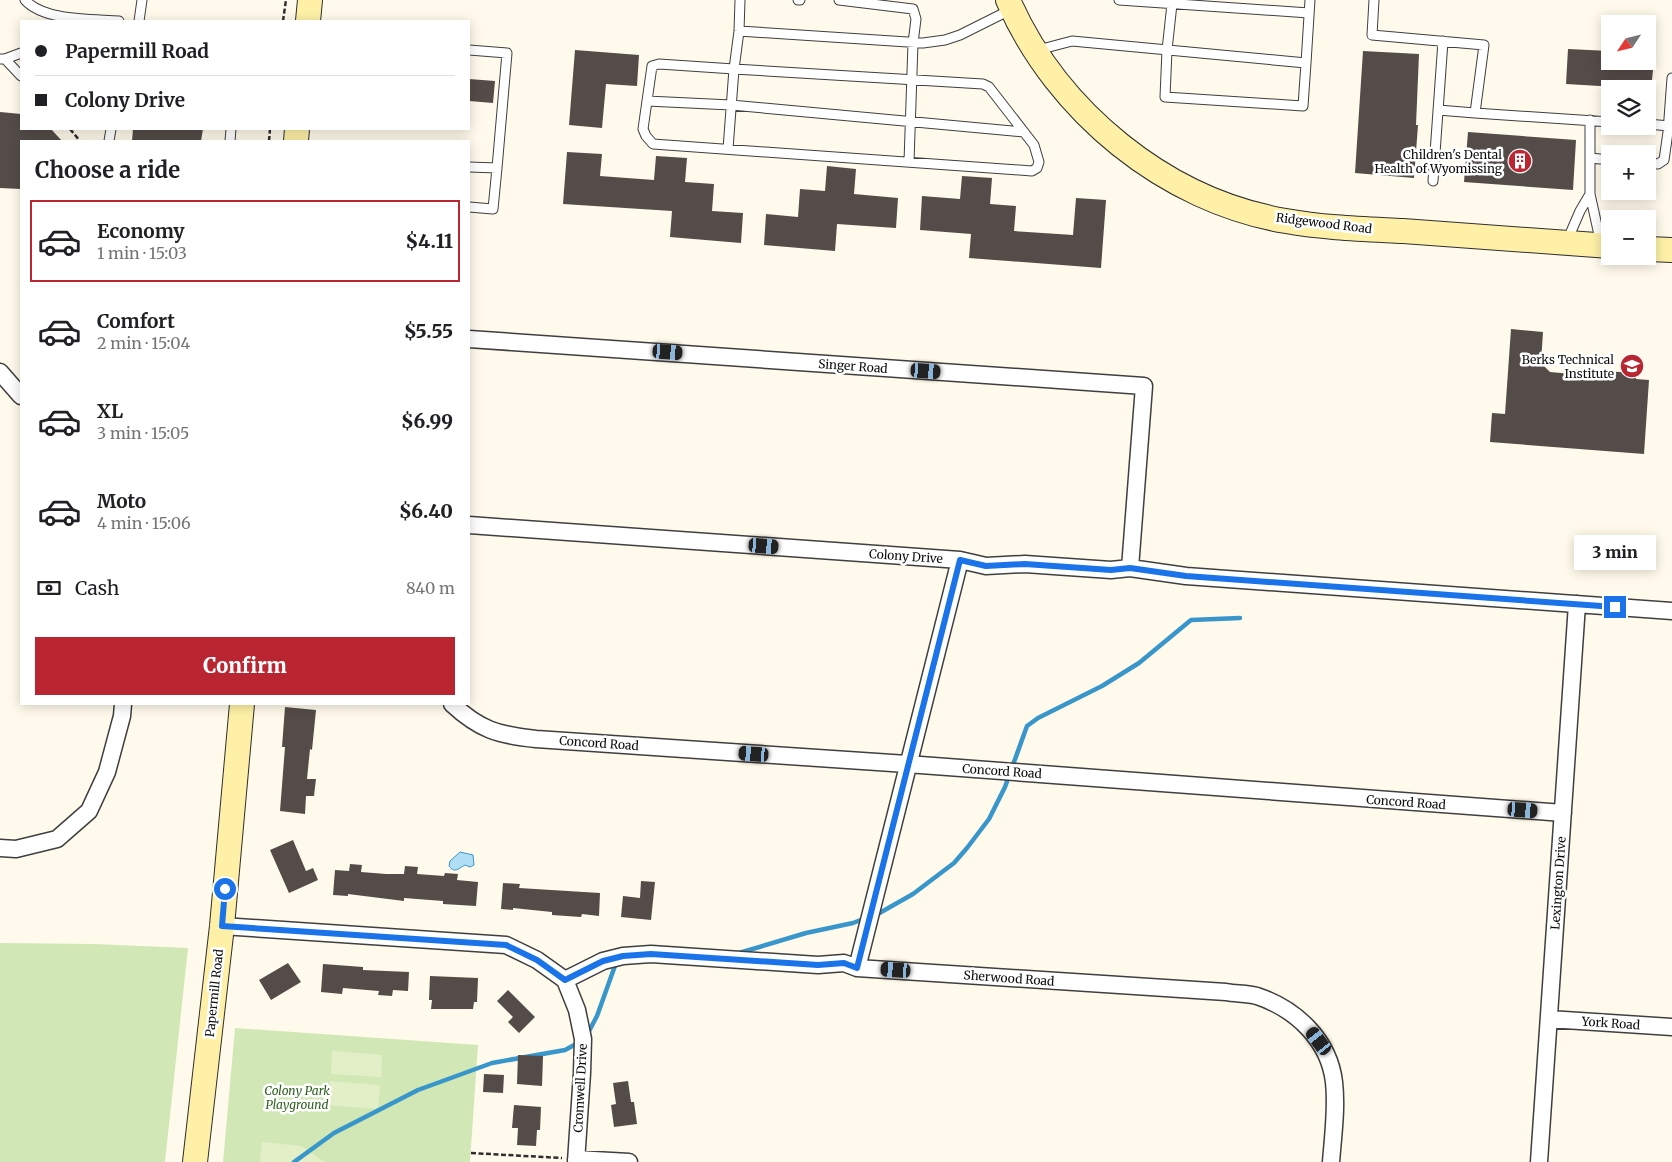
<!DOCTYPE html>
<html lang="en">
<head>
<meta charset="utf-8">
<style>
	:root { --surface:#fff; --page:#f2f2f2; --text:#202124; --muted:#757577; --line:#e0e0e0; --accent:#b92632 }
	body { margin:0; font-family:Merriweather,serif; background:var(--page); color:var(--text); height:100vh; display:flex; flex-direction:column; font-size:19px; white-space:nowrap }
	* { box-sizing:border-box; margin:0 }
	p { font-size:16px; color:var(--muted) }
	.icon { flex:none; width:28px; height:28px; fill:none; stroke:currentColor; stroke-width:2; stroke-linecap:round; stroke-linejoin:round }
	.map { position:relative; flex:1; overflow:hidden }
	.drawer { position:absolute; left:20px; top:140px; width:450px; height:565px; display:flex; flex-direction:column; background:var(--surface); border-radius:0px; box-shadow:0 2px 12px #0003 }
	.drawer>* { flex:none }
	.guide { position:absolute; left:20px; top:20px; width:450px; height:110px; border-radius:0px; box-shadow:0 2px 12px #0003; display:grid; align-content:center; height:110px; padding:0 15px; background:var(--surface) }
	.needle { width:32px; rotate:235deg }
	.tools { position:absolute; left:1601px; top:15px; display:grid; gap:10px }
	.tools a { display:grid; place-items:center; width:55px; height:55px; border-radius:0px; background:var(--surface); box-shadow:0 2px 12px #0003; font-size:25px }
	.end { position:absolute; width:22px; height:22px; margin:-11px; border:6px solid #1a73e8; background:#fff; box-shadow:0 0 0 2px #fff }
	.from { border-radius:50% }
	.bubble { position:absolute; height:35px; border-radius:0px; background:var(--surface); box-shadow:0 2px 12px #0003; font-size:16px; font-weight:800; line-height:35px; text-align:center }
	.car { position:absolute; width:15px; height:30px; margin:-15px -8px; border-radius:6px; box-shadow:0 0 4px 1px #0007; background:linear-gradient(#222 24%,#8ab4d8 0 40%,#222 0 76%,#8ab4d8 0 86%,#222 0) }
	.guide b { display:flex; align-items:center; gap:18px; height:48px; font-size:19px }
	.guide b+b { border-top:1px solid var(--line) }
	.guide i { width:12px; height:12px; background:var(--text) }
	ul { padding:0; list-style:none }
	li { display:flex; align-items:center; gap:15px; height:82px; margin:0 10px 8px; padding:0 5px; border:2px solid transparent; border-radius:0px }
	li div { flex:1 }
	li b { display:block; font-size:19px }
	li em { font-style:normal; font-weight:800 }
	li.selected { border-color:var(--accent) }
	li>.icon { width:45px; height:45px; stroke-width:1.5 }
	h2 { padding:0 15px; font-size:22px; line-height:60px }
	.pay { display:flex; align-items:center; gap:12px; height:55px; padding:0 15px; font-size:19px }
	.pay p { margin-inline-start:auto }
	.cta { display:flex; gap:10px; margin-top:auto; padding:10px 15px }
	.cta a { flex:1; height:58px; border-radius:0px; background:var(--accent); color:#fff; font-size:20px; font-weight:800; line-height:58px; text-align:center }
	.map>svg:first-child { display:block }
</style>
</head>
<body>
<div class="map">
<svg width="1672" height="1162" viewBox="0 0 1672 1162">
	<rect width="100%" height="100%" fill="#fffaeb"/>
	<path fill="#d1e8b6" d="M0,943l94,1 94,4 -23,214h-165z
		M235,1028l243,17 -8,117h-247z"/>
	<path fill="#e3efc7" d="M332,1051l50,4 -1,22 -50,-3z
		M330,1081l50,4 -2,24 -49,-4z
		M262,1142l39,4 24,16h-65z"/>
	<path fill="#b0def5" stroke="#3896cb" d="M460,852l13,3 1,10 -4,2 -5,-2c-6,3 -10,9 -16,1l1,-5z"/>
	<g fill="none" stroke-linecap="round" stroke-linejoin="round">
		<path stroke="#3896cb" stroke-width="4.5" d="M876,915l37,-21 41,-31 13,-15 22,-29 16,-32 22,-61 11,-8 64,-32 37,-23 52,-43 49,-2
			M739,953l67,-20 47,-10 13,-5
			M587,1035l10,-19 19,-53
			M294,1162l40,-29 84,-43 74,-27 73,-13 13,-7"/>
	</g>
	<path fill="#544c48" d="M1568,49l42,2v10h44l-3,28 -85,-5z
		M575,50l64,5 -2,31 -31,-2 -4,44 -33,-3z
		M1363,51l56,3 -3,71h2l-4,53 -59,-5z
		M469,79l26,2 -2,22 -24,-2z
		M0,112l21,2v15h30l11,12h-41v48l-21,-1z
		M133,129h70l-2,12h-69z
		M1468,132l108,8 -3,50 -109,-8z
		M567,152l35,2 -2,22 54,4 2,-24 31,2 -2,24 29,2 -2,27 31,2 -2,30 -71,-6 2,-26 -109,-7z
		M827,166l29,3 -2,25 44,4 -2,30 -59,-4 -2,27 -71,-6 2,-31 32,3 2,-28 25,2z
		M962,176l30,2 -2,26 26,2 -2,25 59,4 3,-37 30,2 -5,68 -132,-10 2,-24 -51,-4 2,-34 38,3z
		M1511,329l32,3 -2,31 9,9 22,2v-5l64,4v6l13,1 -5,74 -154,-12 2,-29 13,1z
		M285,707l31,3 -4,40 -2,-1 -3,30h9l-2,17h-8l-1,18 -25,-3 5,-64h-3z
		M293,840l13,31 7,-3 5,12 -29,13 -19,-43z
		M350,864l12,1 -1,7 25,2h18l1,-8 13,1 -1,7 27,2 1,-3 13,1 -1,6 21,2 -2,24 -33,-2v-3l-39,-3v3l-56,-7v2l-15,-1 2,-25 14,1z
		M641,881l14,1 -4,38 -30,-3 2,-21 17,2z
		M503,883l17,1 -1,4 81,5 -1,23 -17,-2 -1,3 -29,-2v-3l-39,-4v2l-12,-1z
		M288,963l13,19 -30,18 -12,-20z
		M323,964l40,3v3l46,2 -1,19 -15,-1 -1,6 -14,-1 1,-4 -36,-3 -1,6 -21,-2z
		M430,976l48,2 -1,24h-3l-1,7h-42l1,-9h-3z
		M508,990l27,27 -16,16 -11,-11 5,-5 -16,-16z
		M518,1055l25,1 -1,30 -25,-2z
		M484,1074l20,1 -1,18 -20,-1z
		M628,1081l3,21h3l3,22 -23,3 -3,-22 5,-1 -3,-21z
		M514,1105l27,2 -1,23h-3l-1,16 -19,-1 1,-17h-6z"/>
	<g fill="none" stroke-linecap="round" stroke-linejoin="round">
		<g stroke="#3f3f3f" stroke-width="11">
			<path id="lane" d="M25,0c19,21 66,19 94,21
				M798,0h2
				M839,0l74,9 3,10 -3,24 -4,119
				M1119,0l190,13
				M1374,0l-2,35 112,10 -9,68 135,9
				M1172,4l-5,46 -2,47 138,9 3,-43
				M139,21l3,-21
				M739,31l184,12 22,-3 15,-5 52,-26
				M469,50l38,3 -10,115 -28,-1
				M1038,50l34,-9 234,22 4,-63
				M0,59h5l16,-6
				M5,59l16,17
				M1672,78l-4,54 4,-3
				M647,101l84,4 293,27
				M1438,110l37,3
				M1590,120v74l11,50
				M1648,124l21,2
				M109,141l2,-12
				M230,141l1,-12
				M728,149l6,-80 249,15 6,3 45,58 5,17 -2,6 -5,3 -379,-27 -7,-8 -3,-7 9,-63 7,-2 75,5 5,-38 1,-31
				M1590,158l20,2
				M1648,163l10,1 6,-4 4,-28
				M1433,181l10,-140
				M469,207l24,2 4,-41
				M1567,241l13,-30 10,-17"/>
		</g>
		<g stroke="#3f3f3f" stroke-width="19">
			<path id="street" d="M469,339l675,47 -14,182
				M0,372l21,24
				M469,525l491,35 26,6 39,-2 86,6 19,-2 56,8 486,35
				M452,704c28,26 46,31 84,35l371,25 656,49
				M0,848l16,1 41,-10 32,-28 18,-39 15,-56 1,-12
				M222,926l284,19 31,15 28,20 12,30 6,29 -1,34 -6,89
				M857,968l103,-408
				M565,980l38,-19 20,-5 28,-2 167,11 26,-2 13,5 369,24c10,2 21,1 31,4 39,13 72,44 77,86 3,26 -1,54 -3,80
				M1549,1019l123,8
				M576,1159l53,3
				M1539,1162l38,-558"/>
		</g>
		<g stroke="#2e2e2e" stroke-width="26">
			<path id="secondary" d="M1008,0c49,112 158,201 278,221 39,7 78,8 117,10 69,5 138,10 207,15
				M308,21l2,-21
				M296,141l1,-12
				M1648,249l24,1
				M195,1162l27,-236 20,-222"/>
		</g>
		<path stroke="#2e2e2e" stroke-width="2.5" stroke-dasharray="5 2.5" stroke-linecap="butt" d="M283,21l3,-21
			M70,129l10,12
			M269,141l1,-12
			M471,1153l91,5"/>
		<use href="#lane" stroke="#fff" stroke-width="9"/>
		<use href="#street" stroke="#fff" stroke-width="16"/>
		<use href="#secondary" stroke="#fef1a7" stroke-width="24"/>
	</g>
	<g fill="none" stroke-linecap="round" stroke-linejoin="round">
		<path stroke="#1a73e8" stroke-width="6" d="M225,889l-3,37 284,19 31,15 28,20 38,-19 20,-5 28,-2 167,11 26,-2 13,5 103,-408 26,6 39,-2 86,6 19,-2 56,8 429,31"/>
	</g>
	<defs>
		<g id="building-disc" transform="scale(1.25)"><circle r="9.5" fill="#b92632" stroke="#fff"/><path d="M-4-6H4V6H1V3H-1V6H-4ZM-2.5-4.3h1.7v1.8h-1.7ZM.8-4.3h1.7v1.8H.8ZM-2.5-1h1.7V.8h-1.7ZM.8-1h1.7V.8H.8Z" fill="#fff"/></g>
		<g id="school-disc" transform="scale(1.25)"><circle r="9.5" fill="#b92632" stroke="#fff"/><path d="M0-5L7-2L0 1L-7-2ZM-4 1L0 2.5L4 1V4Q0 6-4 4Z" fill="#fff"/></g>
	</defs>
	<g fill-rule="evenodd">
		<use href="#building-disc" x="1520" y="161"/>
		<use href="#school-disc" x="1632" y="366"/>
	</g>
	<g text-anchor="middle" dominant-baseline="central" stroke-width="5" stroke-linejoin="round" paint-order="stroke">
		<g font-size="12" fill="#0c0c0c" stroke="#fff" text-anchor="end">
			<text x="1502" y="154">Children's Dental<tspan x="1502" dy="14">Health of Wyomissing</tspan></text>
			<text x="1614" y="359">Berks Technical<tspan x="1614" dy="14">Institute</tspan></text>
		</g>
		<g font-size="12" fill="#0c0c0c" stroke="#fff">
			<text transform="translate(1324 223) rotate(7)">Ridgewood Road</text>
			<text transform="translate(853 366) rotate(4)">Singer Road</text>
			<text transform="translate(906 556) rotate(4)">Colony Drive</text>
			<text transform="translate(599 743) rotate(4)">Concord Road</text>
			<text transform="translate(1002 771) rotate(4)">Concord Road</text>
			<text transform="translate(1406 802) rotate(4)">Concord Road</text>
			<text transform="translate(1558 883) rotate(-86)">Lexington Drive</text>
			<text transform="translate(1009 978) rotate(4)">Sherwood Road</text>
			<text transform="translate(214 993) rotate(-84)">Papermill Road</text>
			<text transform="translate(1611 1023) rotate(4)">York Road</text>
			<text transform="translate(580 1088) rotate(-87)">Cromwell Drive</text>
		</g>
		<g font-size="12" font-style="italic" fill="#2e621e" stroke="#fff">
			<text x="297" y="1090">Colony Park<tspan x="297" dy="14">Playground</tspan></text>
		</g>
	</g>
</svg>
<div class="tools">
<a><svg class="needle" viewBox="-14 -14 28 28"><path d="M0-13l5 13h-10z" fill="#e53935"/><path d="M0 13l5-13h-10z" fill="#757577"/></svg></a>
<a><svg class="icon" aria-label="layers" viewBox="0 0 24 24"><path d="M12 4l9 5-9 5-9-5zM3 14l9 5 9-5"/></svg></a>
<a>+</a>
<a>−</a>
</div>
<i class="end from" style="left:225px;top:889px"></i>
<i class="end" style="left:1615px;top:607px"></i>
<div class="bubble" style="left:1574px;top:535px;width:82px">3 min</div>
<i class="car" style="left:668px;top:352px;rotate:94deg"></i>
<i class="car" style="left:926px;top:371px;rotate:94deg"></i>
<i class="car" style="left:764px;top:546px;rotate:94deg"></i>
<i class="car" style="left:754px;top:754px;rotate:274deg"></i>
<i class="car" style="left:1523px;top:810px;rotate:94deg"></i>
<i class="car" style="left:896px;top:970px;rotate:274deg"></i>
<i class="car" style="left:1319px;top:1041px;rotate:323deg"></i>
<div class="guide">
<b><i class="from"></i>Papermill Road</b>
<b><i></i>Colony Drive</b>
</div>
<section class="drawer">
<h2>Choose a ride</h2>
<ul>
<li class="selected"><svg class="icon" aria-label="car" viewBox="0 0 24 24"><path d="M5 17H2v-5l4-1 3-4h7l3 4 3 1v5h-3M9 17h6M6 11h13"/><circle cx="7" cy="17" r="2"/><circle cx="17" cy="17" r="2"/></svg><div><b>Economy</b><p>1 min · 15:03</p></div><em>$4.11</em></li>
<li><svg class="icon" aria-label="car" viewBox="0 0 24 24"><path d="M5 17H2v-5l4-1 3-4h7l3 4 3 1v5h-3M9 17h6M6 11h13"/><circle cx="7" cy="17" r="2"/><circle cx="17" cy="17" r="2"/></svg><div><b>Comfort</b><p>2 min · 15:04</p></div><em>$5.55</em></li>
<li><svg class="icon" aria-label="car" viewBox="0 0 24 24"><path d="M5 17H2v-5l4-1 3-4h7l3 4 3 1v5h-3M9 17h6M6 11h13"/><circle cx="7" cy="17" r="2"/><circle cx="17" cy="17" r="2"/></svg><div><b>XL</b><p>3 min · 15:05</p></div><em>$6.99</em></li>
<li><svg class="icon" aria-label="car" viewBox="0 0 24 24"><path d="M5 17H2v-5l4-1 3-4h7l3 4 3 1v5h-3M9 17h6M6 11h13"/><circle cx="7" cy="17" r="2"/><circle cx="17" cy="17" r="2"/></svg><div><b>Moto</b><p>4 min · 15:06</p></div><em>$6.40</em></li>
</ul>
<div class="pay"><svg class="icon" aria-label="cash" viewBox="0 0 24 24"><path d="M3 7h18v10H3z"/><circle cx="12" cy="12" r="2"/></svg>Cash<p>840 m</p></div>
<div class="cta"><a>Confirm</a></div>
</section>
</div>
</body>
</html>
